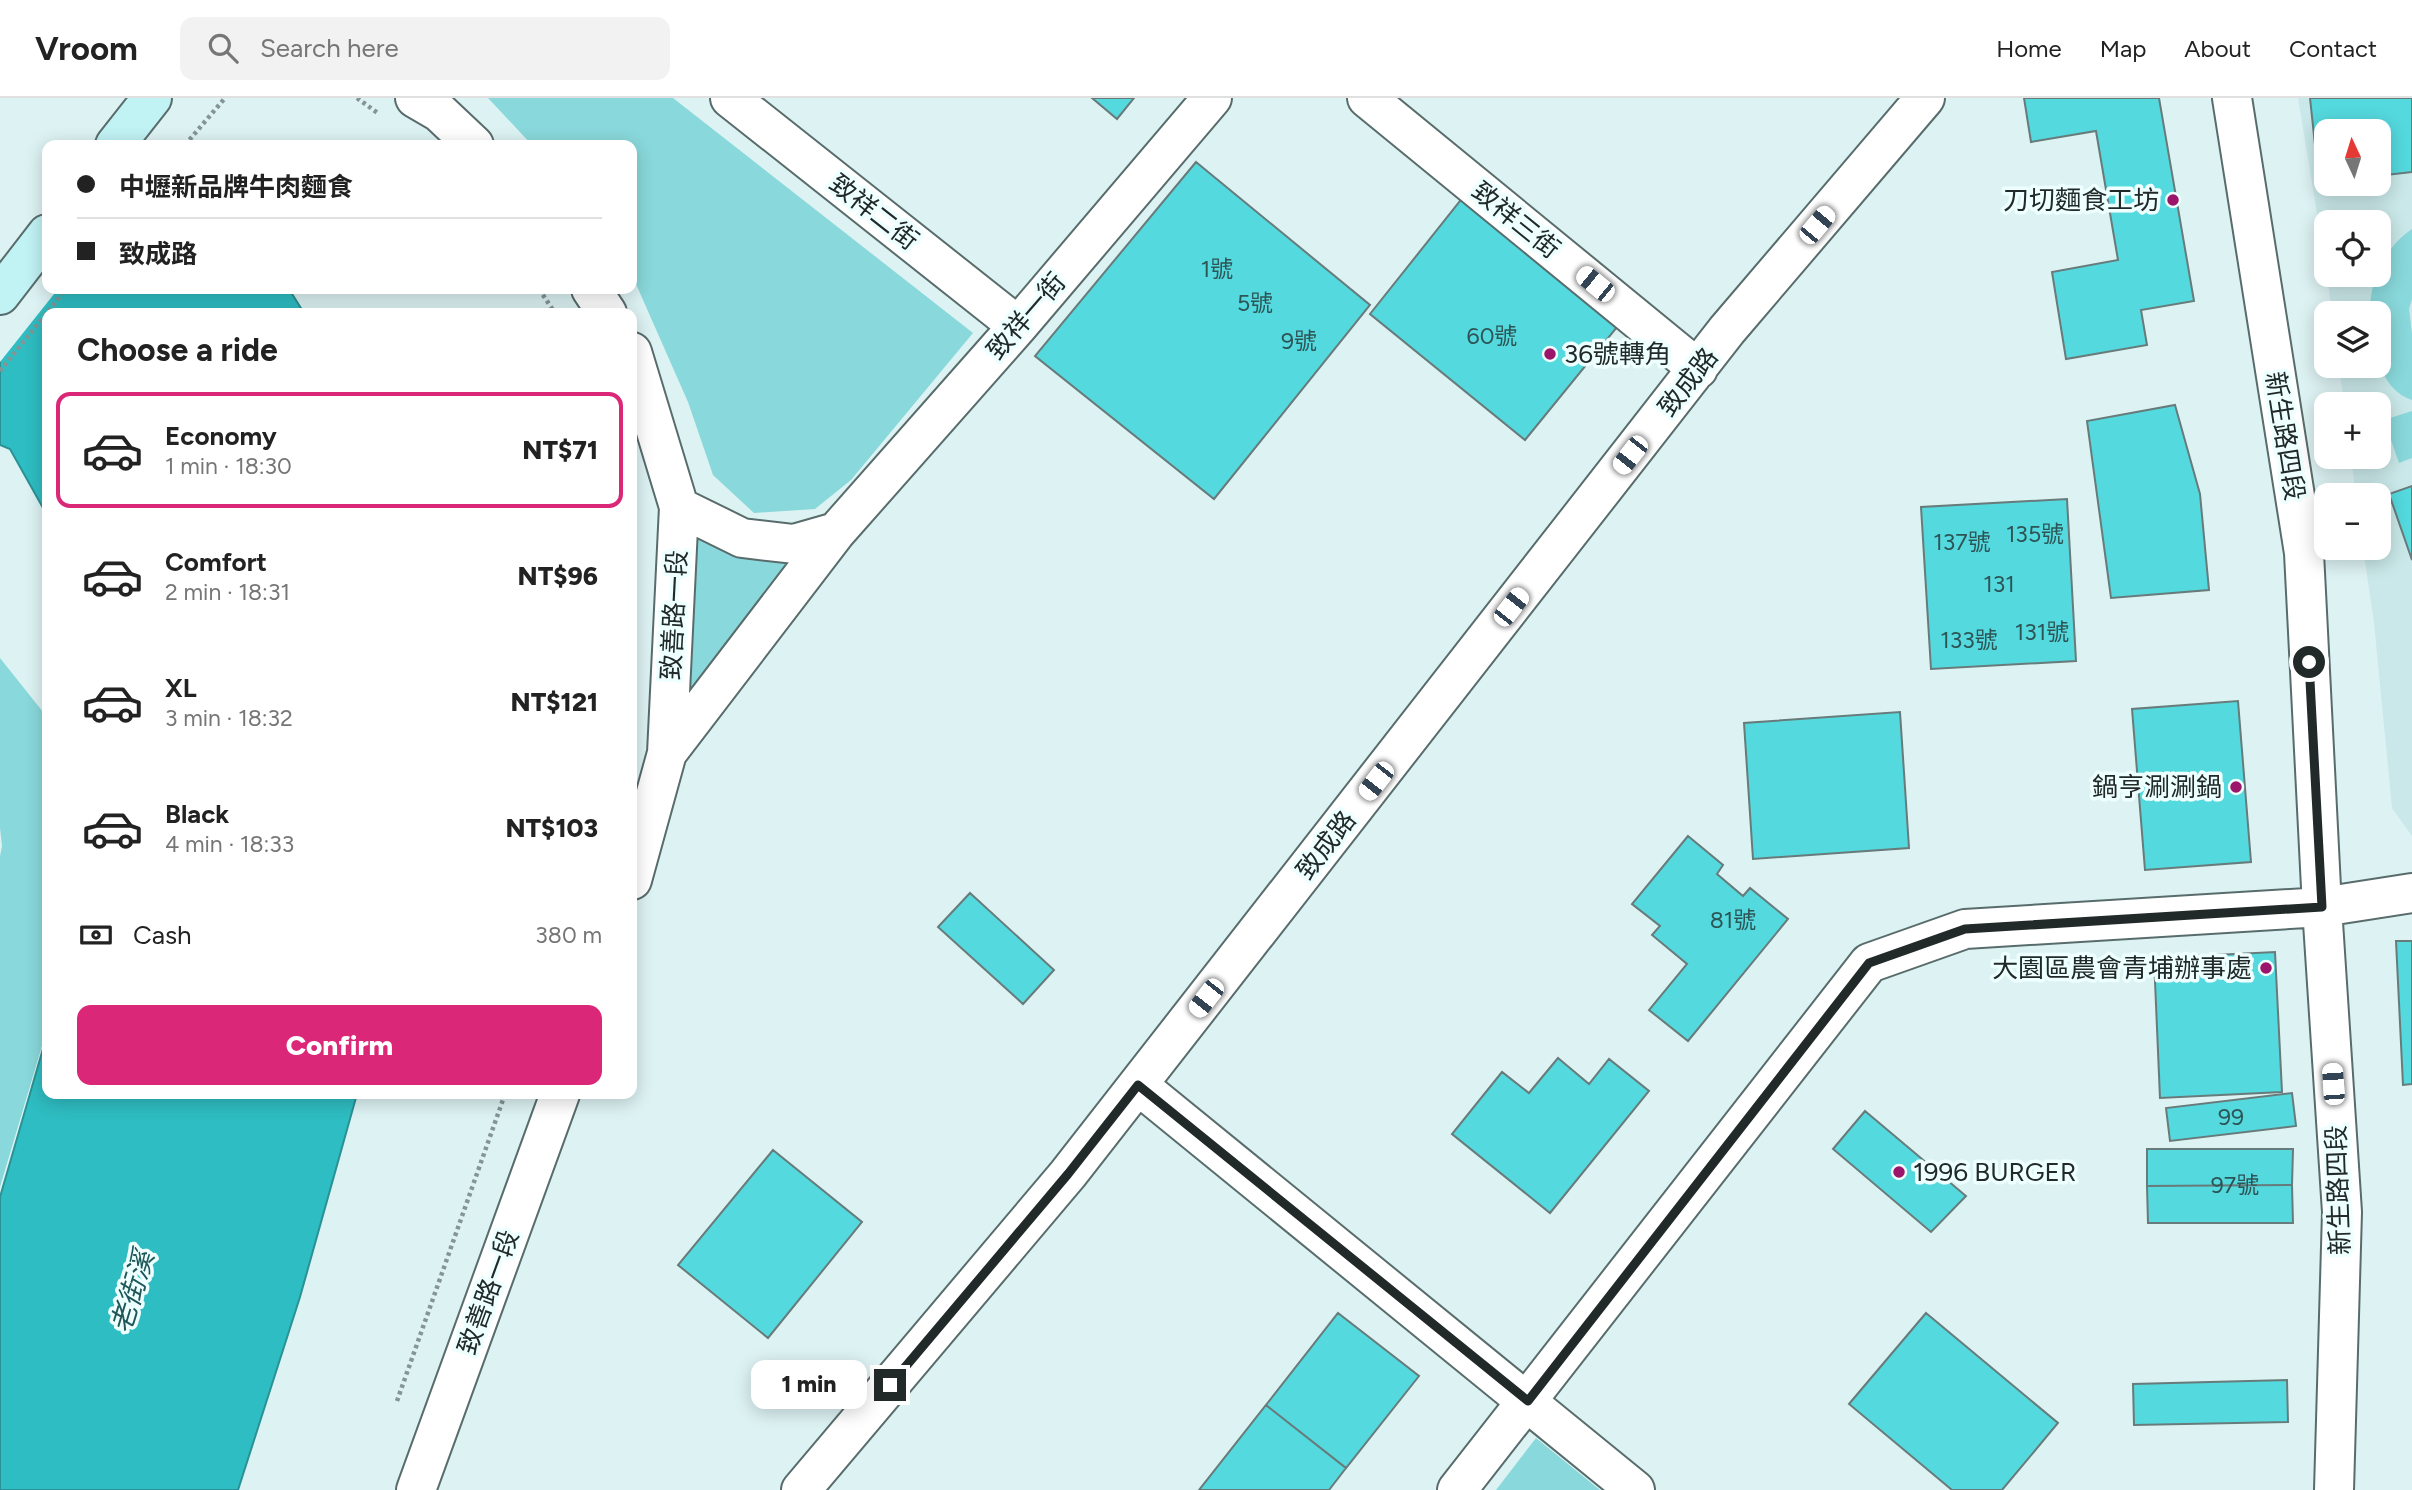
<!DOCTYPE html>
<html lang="en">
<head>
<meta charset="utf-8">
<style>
	:root { --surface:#fff; --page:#f2f2f2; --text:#222; --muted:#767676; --line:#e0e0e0; --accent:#db2777 }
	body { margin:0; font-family:Figtree,"Noto Sans TC",sans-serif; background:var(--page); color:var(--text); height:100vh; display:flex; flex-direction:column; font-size:26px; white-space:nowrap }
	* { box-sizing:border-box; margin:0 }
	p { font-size:23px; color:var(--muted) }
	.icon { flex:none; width:38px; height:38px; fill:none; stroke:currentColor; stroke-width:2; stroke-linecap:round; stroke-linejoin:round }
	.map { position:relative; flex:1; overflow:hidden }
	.side { position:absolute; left:42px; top:210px; width:595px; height:791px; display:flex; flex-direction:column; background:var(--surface); border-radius:14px; box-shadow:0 4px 18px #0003 }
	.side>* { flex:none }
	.banner { position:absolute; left:42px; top:42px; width:595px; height:154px; border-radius:14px; box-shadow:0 4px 18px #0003; display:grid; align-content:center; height:154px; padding:0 35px; background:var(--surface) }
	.needle { width:46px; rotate:356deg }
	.tools { position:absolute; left:2314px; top:21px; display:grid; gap:14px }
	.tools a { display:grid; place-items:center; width:77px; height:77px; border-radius:14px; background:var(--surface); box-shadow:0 4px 18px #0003; font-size:35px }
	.end { position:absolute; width:32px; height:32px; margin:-16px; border:9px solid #212929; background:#fff; box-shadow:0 0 0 4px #fff }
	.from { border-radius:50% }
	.bubble { position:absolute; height:49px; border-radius:14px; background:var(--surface); box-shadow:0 4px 18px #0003; font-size:23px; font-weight:800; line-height:49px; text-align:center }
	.car { position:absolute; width:21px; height:42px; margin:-21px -10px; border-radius:9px; box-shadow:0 0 5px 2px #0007; background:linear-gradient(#fff 24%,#345 0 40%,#fff 0 76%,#345 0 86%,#fff 0) }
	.banner b { display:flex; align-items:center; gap:24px; height:66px; font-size:26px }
	.banner b+b { border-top:2px solid var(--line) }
	.banner i { width:18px; height:18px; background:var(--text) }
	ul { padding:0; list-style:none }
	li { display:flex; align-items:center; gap:21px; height:116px; margin:0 14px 10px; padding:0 21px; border:4px solid transparent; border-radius:14px }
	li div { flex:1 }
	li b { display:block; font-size:26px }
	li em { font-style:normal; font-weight:800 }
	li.selected { border-color:var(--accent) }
	li>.icon { width:63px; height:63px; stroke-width:1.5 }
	h2 { padding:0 35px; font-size:32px; line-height:84px }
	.pay { display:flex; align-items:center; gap:18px; height:77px; padding:0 35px; font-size:26px }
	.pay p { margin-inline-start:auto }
	.cta { display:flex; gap:14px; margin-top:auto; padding:14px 35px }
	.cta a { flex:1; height:80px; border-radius:14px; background:var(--accent); color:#fff; font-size:28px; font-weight:800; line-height:80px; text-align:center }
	header { display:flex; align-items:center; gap:42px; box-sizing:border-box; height:98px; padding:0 35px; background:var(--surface); border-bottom:2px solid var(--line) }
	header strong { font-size:33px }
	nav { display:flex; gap:38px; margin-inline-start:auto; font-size:24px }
	.search { width:490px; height:63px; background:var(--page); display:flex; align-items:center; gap:18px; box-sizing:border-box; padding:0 24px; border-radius:14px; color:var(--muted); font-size:26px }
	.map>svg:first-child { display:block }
</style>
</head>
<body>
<header>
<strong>Vroom</strong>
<div class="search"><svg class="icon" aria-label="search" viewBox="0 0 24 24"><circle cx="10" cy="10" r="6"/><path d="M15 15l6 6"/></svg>Search here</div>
<nav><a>Home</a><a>Map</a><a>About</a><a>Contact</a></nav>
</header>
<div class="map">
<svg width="2412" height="1392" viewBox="0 0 2412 1392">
	<rect width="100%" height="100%" fill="#ddf2f3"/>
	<path fill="#cae8e9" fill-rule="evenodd" d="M2298,0h114v738l-20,-28 -18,-185 -11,-75h15v-53h-22l-5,-38h27v-53h-34l-5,-38h39v-53h-46l-5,-38h51v-53h-52v46zM2326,33h52v53h-52z"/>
	<path fill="#89d8db" d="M488,0h185l300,235 -122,147 -36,29 -61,4 -41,-38 -25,-73 -56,-127v-130h-100z
		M2412,131v70l-3,10 3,25v66c-38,-14 -34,-54 -34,-87h-8c-1,-31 15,-66 42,-84z
		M2412,313v47l-13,5 -15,-43z
		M679,409l64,31 93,-6 -169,221z
		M0,560l47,59v312l-47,158v-331l2,-10 -2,-18z
		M1536,1340l64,52h-104z"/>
	<path fill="#2ebdc2" stroke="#2a9194" stroke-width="2" d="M0,26l47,21v144h242l15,24h-257v202l-37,-66 -10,-4z
		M47,937v59h310l-57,203 -62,193h-238v-293z"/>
	<path fill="#ddf2f3" d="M0,22l56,24 -9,1v144h11l-58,73z"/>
	<path fill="#54d9de" stroke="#687b7b" stroke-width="2" d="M1092,0h42l-17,21z
		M2024,0h135l35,203 -53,9 6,35 -81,14 -14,-87 66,-12 -22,-129 -65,11z
		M2310,0h102v74l-34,4v-45h-52v50l-7,1z
		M1196,64l174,143 -156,194 -179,-143z
		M1464,98l158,125 -97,119 -155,-126z
		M2175,307l25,89 9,96 -98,8 -24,-177z
		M2412,388v74l-23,-66z
		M2067,401l9,162 -145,8 -10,-162z
		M2238,603l13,161 -106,8 -13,-161z
		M1900,614l9,136 -156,11 -9,-136z
		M1688,738l35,29 -6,9 26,22 7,-8 38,31 -100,122 -39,-31 38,-46 -35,-29 8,-9 -28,-22z
		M970,795l84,77 -31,34 -85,-77z
		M2396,843h16v143l-9,1z
		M2275,854l7,140 -122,6 -6,-140z
		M1558,960l31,26 20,-25 40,32 -99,122 -98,-79 50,-62 27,21z
		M2292,995l4,33 -126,15 -4,-33z
		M1865,1013l101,85 -35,36 -98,-83z
		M2147,1051h146l-1,36 -145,1z
		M773,1052l89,72 -94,116 -90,-73z
		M2292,1087l1,38h-145l-1,-37z
		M1338,1215l81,63 -73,92 -80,-63z
		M1926,1215l132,110 -56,67h-50l-103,-86z
		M2287,1282l1,42 -154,3 -1,-41z
		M1266,1307l80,63 -17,22h-130z"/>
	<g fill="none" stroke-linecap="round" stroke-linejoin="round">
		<g stroke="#596c6c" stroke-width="42">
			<path id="street" d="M415,0l24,14 35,33
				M730,0l288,228
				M1367,0l331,271
				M2232,0l72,455 18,354 20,305 -8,278
				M591,191l16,24
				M632,254l47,155 -12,246 -35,127
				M679,409l63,31 52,6 42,-12
				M667,655l169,-221 182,-206 194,-228
				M1138,987l497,405
				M416,1392l144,-396
				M801,1392l267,-316 659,-844 198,-232
				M1457,1392l412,-527 96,-34 357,-22 90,-14"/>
		</g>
		<g stroke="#596c6c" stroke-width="42">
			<path id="secondary" d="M115,47l37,-47
				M0,197l47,-61"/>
		</g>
		<path stroke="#859495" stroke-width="4.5" stroke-dasharray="3.5 3.5" stroke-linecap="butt" d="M357,0l22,16
			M185,47l40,-47
			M539,191l16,24
			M0,273l66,-82
			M397,1303l108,-307"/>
		<use href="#street" stroke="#fff" stroke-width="38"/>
		<use href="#secondary" stroke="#c1f2f4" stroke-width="38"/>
	</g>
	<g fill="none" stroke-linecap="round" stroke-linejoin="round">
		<path stroke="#212929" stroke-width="9" d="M890,1287l178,-211 70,-89 390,316 341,-438 96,-34 357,-22 -13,-245"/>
	</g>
	<g fill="#9b166a" stroke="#eff" stroke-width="2.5">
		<circle cx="2173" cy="102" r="7"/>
		<circle cx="1550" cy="256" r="7"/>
		<circle cx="2236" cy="689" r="7"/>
		<circle cx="2266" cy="870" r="7"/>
		<circle cx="1899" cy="1074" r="7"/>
	</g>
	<g text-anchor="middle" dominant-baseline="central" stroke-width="7" stroke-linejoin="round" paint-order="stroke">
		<g font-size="23" fill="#2e5556">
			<text x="1217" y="171">1號</text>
			<text x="1255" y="205">5號</text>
			<text x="1492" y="238">60號</text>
			<text x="1299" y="243">9號</text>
			<text x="2035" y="436">135號</text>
			<text x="1962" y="444">137號</text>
			<text x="1999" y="486">131</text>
			<text x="2042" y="534">131號</text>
			<text x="1969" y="542">133號</text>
			<text x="1733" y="822">81號</text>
			<text x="2231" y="1019">99</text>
			<text x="2235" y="1087">97號</text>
		</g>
		<g font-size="26" fill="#212929" stroke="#eff" text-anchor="end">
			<text x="2159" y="102">刀切麵食工坊</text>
			<text x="1564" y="256" text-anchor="start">36號轉角</text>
			<text x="2222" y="689">鍋亨涮涮鍋</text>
			<text x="2252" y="870">大園區農會青埔辦事處</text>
			<text x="1913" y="1074" text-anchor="start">1996 BURGER</text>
		</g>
		<g font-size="26" fill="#212929" stroke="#eff">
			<text transform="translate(874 114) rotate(38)">致祥二街</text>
			<text transform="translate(1516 122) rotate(39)">致祥三街</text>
			<text transform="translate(1026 218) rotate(-49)">致祥一街</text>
			<text transform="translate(1688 284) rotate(-52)">致成路</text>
			<text transform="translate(2285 338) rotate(81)">新生路四段</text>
			<text transform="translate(674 517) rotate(-87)">致善路一段</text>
			<text transform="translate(1326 747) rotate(-52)">致成路</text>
			<text transform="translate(2338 1092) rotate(-92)">新生路四段</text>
			<text transform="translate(488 1194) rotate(-70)">致善路一段</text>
		</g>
		<g font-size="28" font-style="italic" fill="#1f5759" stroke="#eff">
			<text transform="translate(132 1194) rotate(-73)">老街溪</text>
		</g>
	</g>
</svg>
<div class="tools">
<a><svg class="needle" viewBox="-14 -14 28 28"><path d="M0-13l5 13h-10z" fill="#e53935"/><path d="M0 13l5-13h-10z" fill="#767676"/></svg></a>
<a><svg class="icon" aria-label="locate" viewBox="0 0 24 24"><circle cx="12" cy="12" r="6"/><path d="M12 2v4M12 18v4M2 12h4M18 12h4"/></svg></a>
<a><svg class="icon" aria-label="layers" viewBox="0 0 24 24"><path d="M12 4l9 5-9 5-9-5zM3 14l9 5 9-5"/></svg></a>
<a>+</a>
<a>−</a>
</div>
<i class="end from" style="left:2309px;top:564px"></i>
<i class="end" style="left:890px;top:1287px"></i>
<div class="bubble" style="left:751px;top:1262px;width:116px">1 min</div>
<i class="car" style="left:1817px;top:127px;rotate:40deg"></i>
<i class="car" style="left:1595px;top:186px;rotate:309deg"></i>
<i class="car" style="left:1630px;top:357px;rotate:218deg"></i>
<i class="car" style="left:1511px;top:509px;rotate:38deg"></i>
<i class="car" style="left:1376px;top:683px;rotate:218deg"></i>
<i class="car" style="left:1206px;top:900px;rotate:218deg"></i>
<i class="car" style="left:2333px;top:986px;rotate:356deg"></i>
<div class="banner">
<b><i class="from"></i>中壢新品牌牛肉麵食</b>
<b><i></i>致成路</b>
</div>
<section class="side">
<h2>Choose a ride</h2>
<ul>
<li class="selected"><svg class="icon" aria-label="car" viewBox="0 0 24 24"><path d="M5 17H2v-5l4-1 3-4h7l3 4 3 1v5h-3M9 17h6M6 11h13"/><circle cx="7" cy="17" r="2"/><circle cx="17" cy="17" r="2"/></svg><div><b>Economy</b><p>1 min · 18:30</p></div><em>NT$71</em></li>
<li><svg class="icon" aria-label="car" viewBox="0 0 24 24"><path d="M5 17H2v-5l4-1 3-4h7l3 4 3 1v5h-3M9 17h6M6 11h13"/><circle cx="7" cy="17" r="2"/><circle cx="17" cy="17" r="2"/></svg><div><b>Comfort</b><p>2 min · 18:31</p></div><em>NT$96</em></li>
<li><svg class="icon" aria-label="car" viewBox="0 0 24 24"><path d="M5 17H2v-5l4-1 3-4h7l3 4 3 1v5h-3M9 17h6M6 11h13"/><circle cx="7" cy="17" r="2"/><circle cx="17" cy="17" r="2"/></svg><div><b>XL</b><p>3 min · 18:32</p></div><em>NT$121</em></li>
<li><svg class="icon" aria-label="car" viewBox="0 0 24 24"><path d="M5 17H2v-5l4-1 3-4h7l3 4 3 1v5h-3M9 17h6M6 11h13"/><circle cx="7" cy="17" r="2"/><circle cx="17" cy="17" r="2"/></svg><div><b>Black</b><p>4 min · 18:33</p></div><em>NT$103</em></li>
</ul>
<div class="pay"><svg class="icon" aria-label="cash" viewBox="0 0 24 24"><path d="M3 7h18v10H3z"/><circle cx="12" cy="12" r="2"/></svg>Cash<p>380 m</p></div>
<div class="cta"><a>Confirm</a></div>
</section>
</div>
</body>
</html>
